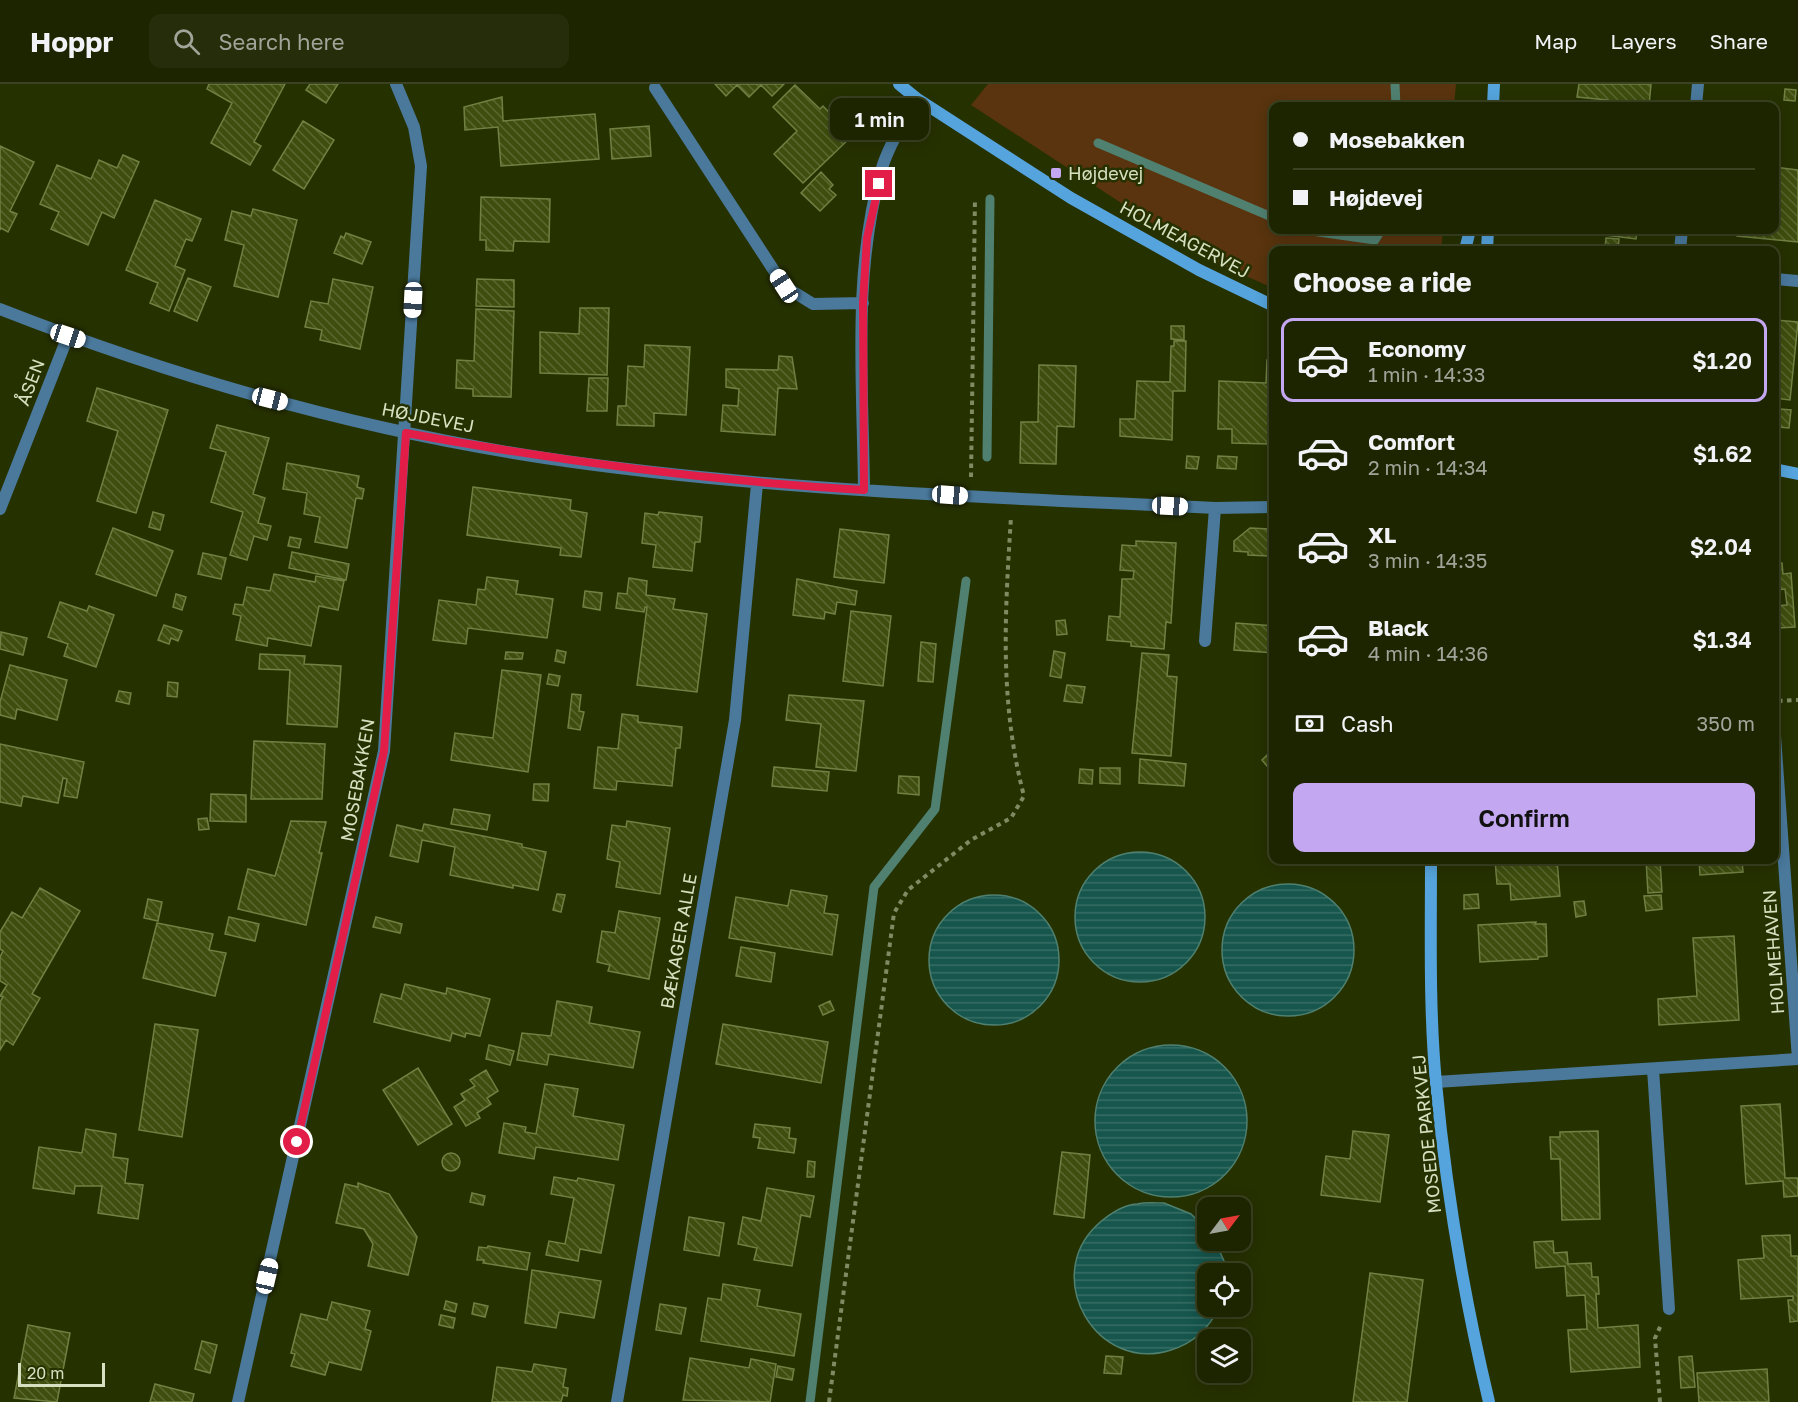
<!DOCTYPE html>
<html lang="en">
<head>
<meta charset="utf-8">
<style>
	:root { --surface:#1c2500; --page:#252d0a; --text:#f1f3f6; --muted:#a0a599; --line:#3a4222; --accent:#c4a7f1 }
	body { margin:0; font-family:"Golos Text",sans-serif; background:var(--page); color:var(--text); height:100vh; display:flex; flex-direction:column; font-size:22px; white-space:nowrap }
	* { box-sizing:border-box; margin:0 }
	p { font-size:20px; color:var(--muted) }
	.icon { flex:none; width:33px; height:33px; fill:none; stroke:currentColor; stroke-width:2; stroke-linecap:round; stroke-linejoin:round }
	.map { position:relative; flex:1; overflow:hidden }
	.panel { position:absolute; left:1269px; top:162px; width:510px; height:618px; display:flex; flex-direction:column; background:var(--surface); border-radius:12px; box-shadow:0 3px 15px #0003,0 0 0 2px var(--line) }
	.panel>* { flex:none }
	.top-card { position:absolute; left:1269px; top:18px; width:510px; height:132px; border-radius:12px; box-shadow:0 3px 15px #0003,0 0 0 2px var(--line); display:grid; align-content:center; height:132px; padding:0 24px; background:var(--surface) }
	.needle { width:39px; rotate:58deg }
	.buttons { position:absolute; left:1197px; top:1113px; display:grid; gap:12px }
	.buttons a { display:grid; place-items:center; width:54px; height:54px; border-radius:12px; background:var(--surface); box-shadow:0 3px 15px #0003,0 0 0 2px var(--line); font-size:30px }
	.scale { position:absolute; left:18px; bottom:15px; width:87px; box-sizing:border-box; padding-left:6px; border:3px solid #d7e1c1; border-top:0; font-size:16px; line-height:21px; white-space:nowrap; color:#d7e1c1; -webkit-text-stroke:4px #263100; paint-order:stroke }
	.end { position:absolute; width:27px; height:27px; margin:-14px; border:8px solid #e11d48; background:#fff; box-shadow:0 0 0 3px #fff }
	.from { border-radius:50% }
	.bubble { position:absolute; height:42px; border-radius:12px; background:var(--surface); box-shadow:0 3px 15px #0003,0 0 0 2px var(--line); font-size:20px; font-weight:600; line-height:42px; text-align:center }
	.car { position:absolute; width:18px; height:36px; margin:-18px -9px; border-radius:8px; box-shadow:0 0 4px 2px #0007; background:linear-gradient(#fff 24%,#345 0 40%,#fff 0 76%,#345 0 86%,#fff 0) }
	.top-card b { display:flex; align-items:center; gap:21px; height:57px; font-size:22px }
	.top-card b+b { border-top:2px solid var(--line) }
	.top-card i { width:15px; height:15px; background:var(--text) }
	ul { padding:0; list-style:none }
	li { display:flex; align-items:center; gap:18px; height:84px; margin:0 12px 9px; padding:0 12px; border:3px solid transparent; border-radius:12px }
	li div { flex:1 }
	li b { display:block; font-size:22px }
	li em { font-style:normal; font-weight:600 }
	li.selected { border-color:var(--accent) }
	li>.icon { width:54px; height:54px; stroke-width:1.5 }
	h2 { padding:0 24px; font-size:27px; line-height:72px }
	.pay { display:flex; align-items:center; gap:15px; height:66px; padding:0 24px; font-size:22px }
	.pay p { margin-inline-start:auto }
	.cta { display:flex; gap:12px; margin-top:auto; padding:12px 24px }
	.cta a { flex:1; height:69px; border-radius:12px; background:var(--accent); color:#111; font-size:24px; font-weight:600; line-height:69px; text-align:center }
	header { display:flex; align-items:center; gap:36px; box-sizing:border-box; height:84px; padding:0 30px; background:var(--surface); border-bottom:2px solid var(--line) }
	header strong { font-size:28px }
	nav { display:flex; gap:33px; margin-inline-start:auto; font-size:21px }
	.search { width:420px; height:54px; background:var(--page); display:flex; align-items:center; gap:15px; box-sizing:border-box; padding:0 21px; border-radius:12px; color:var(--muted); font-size:22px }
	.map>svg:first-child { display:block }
</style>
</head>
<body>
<header>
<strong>Hoppr</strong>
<div class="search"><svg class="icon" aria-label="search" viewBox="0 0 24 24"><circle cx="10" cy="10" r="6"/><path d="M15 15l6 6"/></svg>Search here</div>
<nav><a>Map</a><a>Layers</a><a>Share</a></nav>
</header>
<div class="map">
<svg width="1798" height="1318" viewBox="0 0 1798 1318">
	<defs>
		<pattern id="water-rules" width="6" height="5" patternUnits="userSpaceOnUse" patternTransform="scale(1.5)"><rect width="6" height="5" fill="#16564d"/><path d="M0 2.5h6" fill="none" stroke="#376e65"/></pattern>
		<pattern id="building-back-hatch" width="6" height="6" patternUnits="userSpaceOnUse" patternTransform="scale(1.5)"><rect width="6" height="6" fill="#3f4e0e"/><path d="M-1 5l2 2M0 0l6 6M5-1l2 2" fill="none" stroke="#5a672f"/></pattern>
	</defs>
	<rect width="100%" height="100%" fill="#263100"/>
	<path fill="#59340e" d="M988,0h468l-2,22h-180v124h169l-2,20h-167l-1,38 -66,-29 -236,-154z"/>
	<path fill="url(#water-rules)" stroke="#508070" stroke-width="1.5" d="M1075 833a65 65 0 1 1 130 0a65 65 0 1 1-130 0Z
		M1222 866a66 66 0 1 1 132 0a66 66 0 1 1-132 0Z
		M929 876a65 65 0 1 1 130 0a65 65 0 1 1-130 0Z
		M1095 1037a76 76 0 1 1 152 0a76 76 0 1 1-152 0Z
		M1164,1119l27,11 16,16 1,10 7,1 9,20v12l-16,1v32l11,1c-10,22 -25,36 -48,43 -74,24 -130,-72 -74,-125 11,-10 25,-20 40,-21 9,-2 18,-1 27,-1z"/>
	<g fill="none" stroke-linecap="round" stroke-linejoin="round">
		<path stroke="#508070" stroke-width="9" d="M1395,0l1,22
			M1098,59l176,75
			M1305,146l70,10 6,-10
			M987,373l3,-258
			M810,1318l64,-515 61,-78 31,-228"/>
	</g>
	<path fill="url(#building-back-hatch)" stroke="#708143" stroke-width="1.5" d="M209,0h76l-31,58 7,4 -11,19 -39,-22 21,-40 -25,-14z
		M310,0h28l-12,19 -20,-13z
		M715,0h69l-12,12 -11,-11 -12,12 -12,-12 -11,11z
		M1579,0h72l-2,22h-43l1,-6 -30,-3z
		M795,1l25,24 3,-3 29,30 -49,47 -29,-29 23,-23 -24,-24z
		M1785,5l11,1 -1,11 -11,-1z
		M502,13l1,24 92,-7 4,45 -98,7 -3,-39 -33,3 -1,-23z
		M303,37l31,19 -30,49 -31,-19z
		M649,42l2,30 -39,3 -2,-30z
		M0,62l34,16 -24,49 7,3 -9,18 -7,-4 -1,2z
		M123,71l16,7 -25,56 -12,-6 -14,33 -37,-16 8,-17 -19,-8 17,-39 34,14 8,-19 18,8z
		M1774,83l24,3v72l-61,-6v-6h37z
		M821,88l12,13 -4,4 7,6 -16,16 -19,-18z
		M481,113l69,2 -1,43 -35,-1 -1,10 -27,-1v-10h-6z
		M155,116l46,19 -9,22 -6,-2 -11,27 10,4 -16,41 -19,-8 8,-20 -32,-13z
		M253,125l44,11 -19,77 -44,-11 10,-41 -19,-5 7,-29 19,5z
		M1589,146h48l-1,9 -47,-6z
		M346,149l25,9 -9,22 -28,-11 7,-17 3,2z
		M1606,154l13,1 -1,11 -13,-1z
		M188,194l23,9 -14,34 -23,-10z
		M333,195l40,8 -13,62 -40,-9 2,-10 -17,-3 6,-26 17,3z
		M477,195l37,1v27l-38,-1z
		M580,224h29l-2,67 -67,-2v-41l39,2z
		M476,225l38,2 -3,86 -38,-1v-7l-17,-1 1,-28 17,1z
		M1774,236l24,2 -8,78 -16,-2z
		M1171,242h13v14l-13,-1z
		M1174,257h12l-1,50h-12l-1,49 -52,-4v-17h15l2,-38 33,1 1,-36h3z
		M645,261l45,2 -4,68 -32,-2v13l-37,-1 1,-19h8l2,-40 16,1z
		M779,272l13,1 5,32 -19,-1 -3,47 -54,-4 2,-26 15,1 1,-17 -13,-2v-18l52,1z
		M1267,276h7l-4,84 -38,-1v-14h-14l1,-48 47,2z
		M1039,281l37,1 -2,61 -17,-1 -1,38 -36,-1 1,-41h17z
		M589,294h19l-1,33h-20z
		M97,304l71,22 -32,103 -39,-12 21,-70 -31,-10z
		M1780,325l11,1 -2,18 -11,-1z
		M217,341l52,13 -16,56 12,4 -7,25 13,3 -4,14 -13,-4 -7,24 -17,-5 13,-43 -32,-10 15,-50 -16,-4z
		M1187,372l12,1 -2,12 -11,-1z
		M1218,372l19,1 -1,12 -19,-1z
		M287,379l72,13 -2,11 7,2 -2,10 -6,-1 -9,50 -32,-6 5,-25 -16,-3 3,-21 -24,-4z
		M473,403l98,13 -1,10 17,3 -6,44 -21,-2 1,-7 -94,-13z
		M153,428l11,3 -4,15 -11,-3z
		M659,428l43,5 -2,25h-5l-3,29 -39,-4 3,-22 -14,-2 3,-30 13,2z
		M113,444l60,23 -17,45 -60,-22z
		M1250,444l19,1v27l-21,-1v-3l-14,-1v-10z
		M840,445l49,6 -5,48 -50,-6z
		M290,453l11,2 -2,9 -11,-2z
		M1136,457l40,2 -5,80 -5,-1 -2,27 -33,-3v-4l-24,-2 2,-24 11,1 2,-38h11l1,-8 -14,-1 2,-25 14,1z
		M292,468l57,12 -3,16 -57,-12z
		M203,469l23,5 -5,21 -23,-5z
		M1782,479l1,11 8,-1 4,54 -19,1 -2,6v-35l1,7 12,-1 -2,-16 -11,1v-26z
		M274,490l41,8 1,-6 28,5 -6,29 -19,-4 -8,40 -43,-8 -1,8 -31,-6 5,-24 -8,-2 2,-10 8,1 4,-18 23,4z
		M487,493l31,4 -2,13 37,5 -6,39 -79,-10 -2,16 -33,-4 6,-40 37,5 2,-16 7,1z
		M629,494l18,3 -1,14 29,4 -2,10 34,5 -10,78 -60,-7 10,-78h-2l-1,5 -28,-4 2,-15 9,1z
		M797,495l60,12 -2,14 -18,-3 -2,12 -10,-2 -1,7 -31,-4z
		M585,507l17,2 -2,17 -17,-3z
		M176,510l10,3 -4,13 -9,-3z
		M60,518l27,9 2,-5 25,9 -18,52 -32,-11 4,-12 -20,-7z
		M851,527l40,5 -8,70 -40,-5z
		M1065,536l2,14 -10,1 -1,-14z
		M1236,539l38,3v27l-40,-3z
		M164,541l18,6 -4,10 -7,-3 -2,6 -11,-4z
		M1,548l26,6 -4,17 -23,-6z
		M921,558l15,2 -3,38 -15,-1z
		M557,566l9,2 -2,11 -9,-2z
		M1054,567l11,2 -4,25 -11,-2z
		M506,568l17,1 -1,6h-17z
		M1142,569l27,2 -2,21 10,1 -6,79 -39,-3z
		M260,570l45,2 -1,8 37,2 -4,61 -50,-3 3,-54 -31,-1z
		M10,581l57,15 -10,40 -40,-11 -2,10 -15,-4v-13z
		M502,586l39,5 -13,97 -77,-12 4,-27 38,5z
		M549,590l11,2 -2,10 -11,-2z
		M168,598l10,1 -1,14 -10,-1z
		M1067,601l18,2 -3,16 -18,-2z
		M119,607l12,2 -2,11 -13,-3z
		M572,610l9,1 -2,16 5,1 -4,18 -12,-2z
		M789,611l75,6 -8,70 -40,-4 5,-43 -35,-4z
		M622,630l16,2v6l44,5 -2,21h-4l-4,38 -55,-5 -1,9 -22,-2 4,-41 20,2z
		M254,657l71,3 -3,55h-71z
		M0,660l84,18 -7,36 -13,-2 3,-17 -4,-1 -5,25 -35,-7 -2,10 -21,-4z
		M1269,669l5,6v9l-3,3 -9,-11z
		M1140,675l46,5 -2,22 -45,-3z
		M774,683l55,5 -2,19 -55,-5z
		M1100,684h20v16l-20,-1z
		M1080,685l13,1 -1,14 -13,-1z
		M899,692l20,1v18l-21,-2z
		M534,700h15l-1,17 -15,-1z
		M211,710l35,1v27l-36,-1z
		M454,725l36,6 -3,15 -36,-6z
		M207,734l2,11 -10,1 -1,-11z
		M291,737l35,1 -7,31h3l-16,72 -68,-16 10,-40 27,7z
		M627,737l43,7 -10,66 -44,-7 4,-25 -13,-3 5,-34 14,2z
		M424,740l98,20v3l24,5 -8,38 -25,-5v3l-63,-13 5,-28 -33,-7 -4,22 -28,-6 7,-31 25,6z
		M1495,776h62l3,36 -49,4 -1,-16h-13z
		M1646,776h14l2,32 -14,1z
		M1699,776h43l1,12 -43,3z
		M40,804l40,23 -48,83 8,4 -27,47 -7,-5 -6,10v-48l3,-5 -3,-1 7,-11 -7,-4v-24l3,-6 -3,-2v-17l12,-20 10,6z
		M791,806l36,6 -3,17 14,2 -6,40 -103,-17 7,-41 52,9z
		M557,810l8,1 -4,17 -8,-2z
		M1478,810l1,14 -15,1v-14z
		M1661,811l1,14 -16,2 -2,-15z
		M148,815l14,3 -4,19 -14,-3z
		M1584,817l2,14 -10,2 -2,-15z
		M619,827l41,7 -11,61 -41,-8 2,-6 -13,-3 5,-31 13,2z
		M229,833l30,7 -4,17 -30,-7z
		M376,833l26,7 -2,9 -27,-6z
		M1536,838l-1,2h11l1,32 -9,1v2l-58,3 -2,-37z
		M157,839l56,11 -4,16 17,3 -11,43 -72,-18z
		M1734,852l5,84 -80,5 -1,-26 39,-3 -4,-58z
		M741,863l34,6 -4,29 -35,-6z
		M405,900l41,10 1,-6 43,11 -10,37 -14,-3 -1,4 -13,-4 -2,8 -76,-19 7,-28 20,5z
		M557,917l35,6 -3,16 51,9 -7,36 -84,-14 -2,11 -30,-5 5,-27 29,3z
		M830,917l4,9 -11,5 -4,-9z
		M155,940l43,6 -16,107 -43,-7z
		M723,940l105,18 -7,41 -105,-19z
		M489,961l25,6 -4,14 -24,-6z
		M418,984l34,56 -34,21 -35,-55z
		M486,986l12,21 -11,7 4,6 -14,9 3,5 -14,8 -12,-19 11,-7 -4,-6 14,-8 -5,-6z
		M545,1000l33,5 -5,27 51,9 -6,35 -82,-13 -2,12 -35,-6 5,-30 22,4 -1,5 11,2z
		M1780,1020l5,74h13v18l-14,1 -1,-16 -37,3 -5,-78z
		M755,1040l35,4 -1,10 7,1 -2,14 -36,-5 2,-10 -7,-1z
		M86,1045l30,5 -3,23 15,2 -3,24 18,2 -5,34 -40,-6 4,-27h-27l-1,8 -41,-6 6,-41 43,6z
		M1353,1047l36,4 -9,67 -59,-7 5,-39 24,3z
		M1598,1047l2,88 -38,1 -2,-61h-9l-1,-22h10v-5z
		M1062,1068l28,3 -6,63 -30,-4z
		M442 1078a9 9 0 1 1 18 0a9 9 0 1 1-18 0Z
		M808,1077l7,1 -1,15h-7z
		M554,1093l23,4 1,-3 36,7 -13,68 -21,-4 -2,12 -32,-6 3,-14 16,3 9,-46 -23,-4z
		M358,1099l31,11 28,43 -9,38 -40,-9 5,-22 -9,-15 -28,-6 9,-39 13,3z
		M767,1104l47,8 -4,21 -9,-2 -9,51 -38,-6 3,-12 -19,-4 5,-27 18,4z
		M472,1109l13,3 -2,9 -13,-3z
		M689,1133l35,6 -5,33 -35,-6z
		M1790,1151l1,21h7v65l-8,1 -2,-22h5v-4l-52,3 -3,-39 26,-2 -2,-22z
		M1553,1157l1,12 13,-1 1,12 23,-1 1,14h6l1,17h-3l2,34 40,-3 2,42 -69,5 -3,-42 19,-1 -2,-34 -18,1 -2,-30 -29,2 -2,-26z
		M488,1162l42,7 -3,17 -44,-7 1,-3h-7l2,-13 8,1z
		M532,1186l69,11 -7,37 -35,-6 -3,16 -31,-5z
		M1370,1189l53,7 -16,122h-54z
		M723,1200l37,6 -3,16 44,8 -7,42 -93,-15 7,-43 13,2z
		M446,1217l11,3 -2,8 -11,-3z
		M332,1218l38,9 -5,18 6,2 -10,39 -32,-8 -4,13 -34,-9 4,-12 -4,-1 10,-39 26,6z
		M474,1219l14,3 -3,11 -13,-3z
		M660,1220l26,4 -5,26 -25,-4z
		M441,1231l14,3 -2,10 -14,-3z
		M28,1241l42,8 -13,69 -43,-4z
		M202,1257l15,4 -7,28 -15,-4z
		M1106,1272l17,1 -2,17 -17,-1z
		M1692,1272l3,31 -14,1 -2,-31z
		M690,1274l59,10 2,-9 25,5 -6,38 -87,-2z
		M534,1280l32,5 -3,18 5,1 -1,8 -4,-1 -2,7h-69l5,-35 35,5z
		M778,1282l16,3 -2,11 -16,-3z
		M1767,1285l2,33h-70l-2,-29z
		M155,1300l39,10 -2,8h-42z"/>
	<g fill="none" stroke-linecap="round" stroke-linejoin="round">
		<path stroke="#818b63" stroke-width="4" stroke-dasharray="4.5 4.5" stroke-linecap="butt" d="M971,393l4,-279
			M1778,617l20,-1
			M829,1318l65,-489 14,-23 63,-50 40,-22 13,-22c-25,-95 -19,-183 -13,-279
			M1660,1318l-5,-64 6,-13"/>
		<path stroke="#4a799c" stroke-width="12" d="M655,4l129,198 29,18 50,-1
			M1696,22l2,-22
			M1680,166l2,-20
			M1774,195l24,2
			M0,225c176,69 358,121 545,149 221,33 446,39 670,50l58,-1
			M864,406c-1,-106 -12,-219 18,-322 7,-24 23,-48 34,-70
			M0,425l68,-173
			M1205,557l10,-133
			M1653,985l16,240
			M1436,998l362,-23 -24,-337
			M238,1318l146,-651 37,-585 -7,-39 -18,-43
			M617,1318l118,-682 22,-236"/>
		<path stroke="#55a4dd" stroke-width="12" d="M899,0l17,14 155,100 128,72 75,36
			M1493,22l1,-22
			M1465,166l5,-20
			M1487,166l1,-20
			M1774,385l24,5
			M1431,776c0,74 -2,149 5,223 10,107 28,214 53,319"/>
	</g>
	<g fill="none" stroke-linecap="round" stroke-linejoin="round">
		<path stroke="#e11d48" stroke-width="8" d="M297,1058l87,-391 22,-318c152,28 304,48 458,57l-1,-187 4,-65 12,-54"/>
	</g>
	<rect fill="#c4a7f1" stroke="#263100" stroke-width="2" x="1050" y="83" width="12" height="12" rx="3"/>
	<g text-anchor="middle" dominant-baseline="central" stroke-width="5" stroke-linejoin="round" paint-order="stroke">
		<g font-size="18" fill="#d7e1c1" stroke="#263100" text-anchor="start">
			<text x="1068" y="89">Højdevej</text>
		</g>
		<g font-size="18" fill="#d7e1c1" stroke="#263100">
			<text transform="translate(1185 155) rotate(28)">HOLMEAGERVEJ</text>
			<text transform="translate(30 298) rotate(-69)">ÅSEN</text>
			<text transform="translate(428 333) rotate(11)">HØJDEVEJ</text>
			<text transform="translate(357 696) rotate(-80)">MOSEBAKKEN</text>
			<text transform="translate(678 857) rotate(-80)">BÆKAGER ALLE</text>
			<text transform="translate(1773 868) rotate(-94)">HOLMEHAVEN</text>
			<text transform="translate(1426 1050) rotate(-96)">MOSEDE PARKVEJ</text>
		</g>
	</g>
</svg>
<div class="buttons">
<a><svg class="needle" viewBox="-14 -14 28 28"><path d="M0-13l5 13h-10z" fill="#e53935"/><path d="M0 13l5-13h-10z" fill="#a0a599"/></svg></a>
<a><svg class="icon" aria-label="locate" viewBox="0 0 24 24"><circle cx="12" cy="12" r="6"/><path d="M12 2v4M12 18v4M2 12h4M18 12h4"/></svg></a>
<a><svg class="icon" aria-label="layers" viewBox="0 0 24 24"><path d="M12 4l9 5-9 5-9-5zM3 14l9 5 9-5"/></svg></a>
</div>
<div class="scale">20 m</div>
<i class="end from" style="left:297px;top:1058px"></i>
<i class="end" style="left:879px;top:100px"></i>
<div class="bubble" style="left:830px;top:14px;width:99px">1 min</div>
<i class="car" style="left:784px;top:202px;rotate:327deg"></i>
<i class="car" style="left:413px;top:216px;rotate:183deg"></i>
<i class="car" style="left:68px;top:252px;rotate:108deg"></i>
<i class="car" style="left:270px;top:315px;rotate:104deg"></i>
<i class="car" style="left:950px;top:411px;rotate:94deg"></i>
<i class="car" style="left:1170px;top:422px;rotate:93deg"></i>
<i class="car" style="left:267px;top:1192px;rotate:13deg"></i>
<div class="top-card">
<b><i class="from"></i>Mosebakken</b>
<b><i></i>Højdevej</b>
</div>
<section class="panel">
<h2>Choose a ride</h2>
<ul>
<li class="selected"><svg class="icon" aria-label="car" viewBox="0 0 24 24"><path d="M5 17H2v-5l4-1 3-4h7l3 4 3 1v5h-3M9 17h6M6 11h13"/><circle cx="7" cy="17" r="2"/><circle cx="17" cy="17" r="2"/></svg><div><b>Economy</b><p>1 min · 14:33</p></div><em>$1.20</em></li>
<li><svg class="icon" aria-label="car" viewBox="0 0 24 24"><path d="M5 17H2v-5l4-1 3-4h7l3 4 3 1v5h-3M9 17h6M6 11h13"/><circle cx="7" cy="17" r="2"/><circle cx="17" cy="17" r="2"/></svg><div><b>Comfort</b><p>2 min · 14:34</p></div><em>$1.62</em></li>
<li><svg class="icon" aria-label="car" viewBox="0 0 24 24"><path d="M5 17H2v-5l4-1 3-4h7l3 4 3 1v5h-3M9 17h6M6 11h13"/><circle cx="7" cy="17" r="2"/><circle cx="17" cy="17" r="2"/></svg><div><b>XL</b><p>3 min · 14:35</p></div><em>$2.04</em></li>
<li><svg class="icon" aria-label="car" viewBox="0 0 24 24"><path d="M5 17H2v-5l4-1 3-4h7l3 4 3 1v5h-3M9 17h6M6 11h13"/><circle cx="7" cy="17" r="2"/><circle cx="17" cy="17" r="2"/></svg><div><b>Black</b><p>4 min · 14:36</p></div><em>$1.34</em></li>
</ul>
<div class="pay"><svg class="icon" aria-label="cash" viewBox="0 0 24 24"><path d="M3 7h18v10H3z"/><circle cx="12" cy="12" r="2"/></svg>Cash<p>350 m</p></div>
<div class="cta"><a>Confirm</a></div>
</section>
</div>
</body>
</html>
